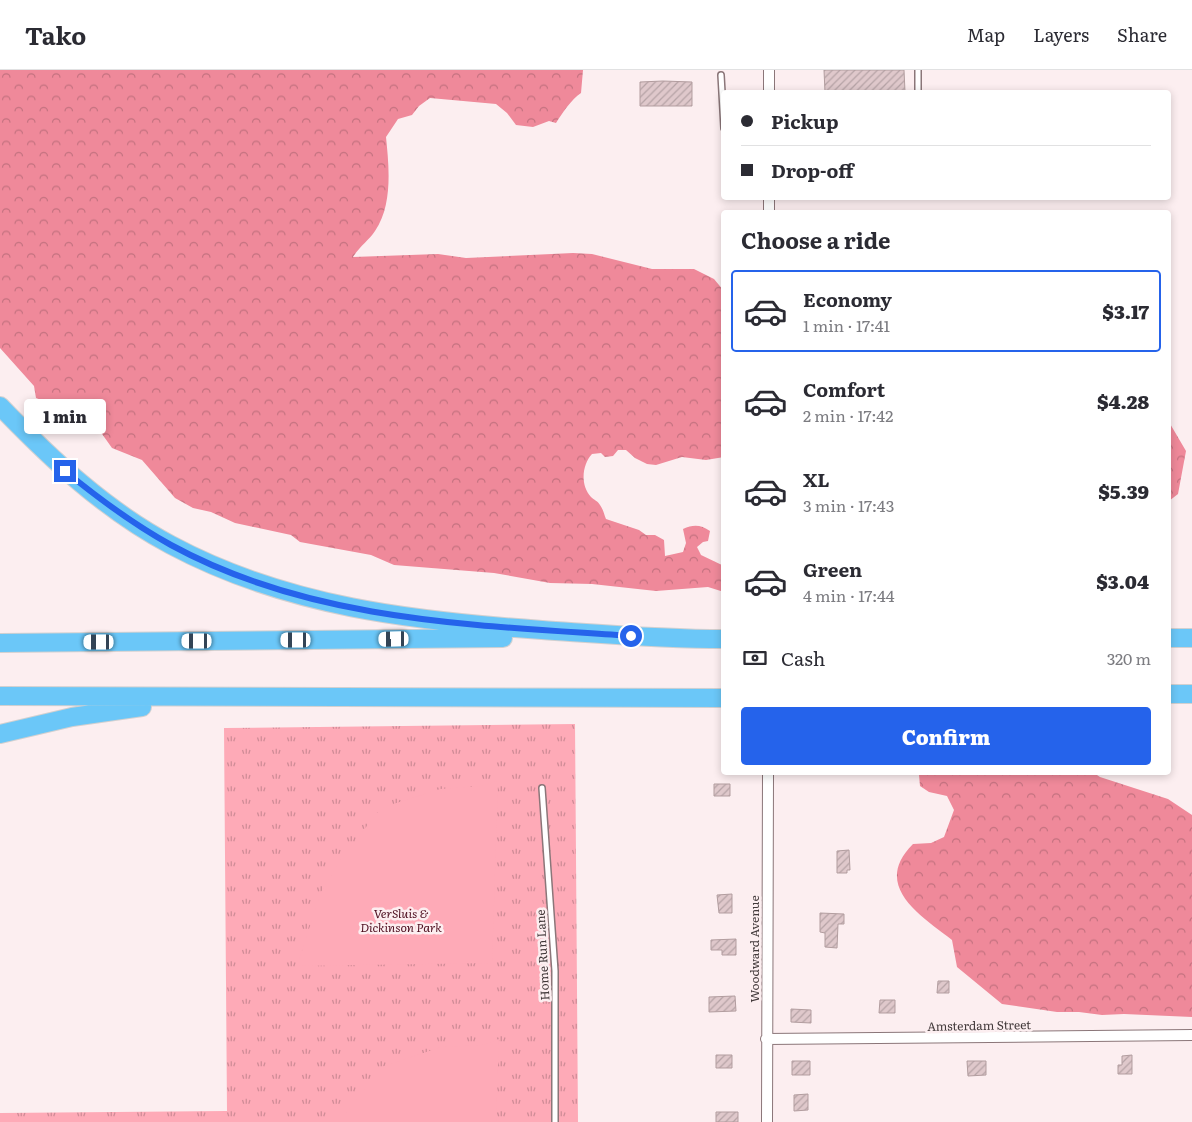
<!DOCTYPE html>
<html lang="en">
<head>
<meta charset="utf-8">
<style>
	:root { --surface:#fff; --page:#f7f7f7; --text:#2b2b33; --muted:#7c7c81; --line:#e1e1e2; --accent:#2563eb }
	body { margin:0; font-family:Literata,serif; background:var(--page); color:var(--text); height:100vh; display:flex; flex-direction:column; font-size:19px; white-space:nowrap }
	* { box-sizing:border-box; margin:0 }
	p { font-size:16px; color:var(--muted) }
	.icon { flex:none; width:28px; height:28px; fill:none; stroke:currentColor; stroke-width:2; stroke-linecap:round; stroke-linejoin:round }
	.map { position:relative; flex:1; overflow:hidden }
	.sheet { position:absolute; left:721px; top:140px; width:450px; height:565px; display:flex; flex-direction:column; background:var(--surface); border-radius:5px; box-shadow:0 2px 8px #0003 }
	.sheet>* { flex:none }
	.guide { position:absolute; left:721px; top:20px; width:450px; height:110px; border-radius:5px; box-shadow:0 2px 8px #0003; display:grid; align-content:center; height:110px; padding:0 20px; background:var(--surface) }
	.end { position:absolute; width:22px; height:22px; margin:-11px; border:6px solid #2563eb; background:#fff; box-shadow:0 0 0 2px #fff }
	.from { border-radius:50% }
	.bubble { position:absolute; height:35px; border-radius:5px; background:var(--surface); box-shadow:0 2px 8px #0003; font-size:16px; font-weight:800; line-height:35px; text-align:center }
	.car { position:absolute; width:15px; height:30px; margin:-15px -8px; border-radius:6px; box-shadow:0 0 4px 1px #0007; background:linear-gradient(#fff 24%,#345 0 40%,#fff 0 76%,#345 0 86%,#fff 0) }
	.guide b { display:flex; align-items:center; gap:18px; height:48px; font-size:19px }
	.guide b+b { border-top:1px solid var(--line) }
	.guide i { width:12px; height:12px; background:var(--text) }
	ul { padding:0; list-style:none }
	li { display:flex; align-items:center; gap:15px; height:82px; margin:0 10px 8px; padding:0 10px; border:2px solid transparent; border-radius:5px }
	li div { flex:1 }
	li b { display:block; font-size:19px }
	li em { font-style:normal; font-weight:800 }
	li.on { border-color:var(--accent) }
	li>.icon { width:45px; height:45px; stroke-width:1.5 }
	h2 { padding:0 20px; font-size:22px; line-height:60px }
	.pay { display:flex; align-items:center; gap:12px; height:55px; padding:0 20px; font-size:19px }
	.pay p { margin-inline-start:auto }
	.primary-button { display:flex; gap:10px; margin-top:auto; padding:10px 20px }
	.primary-button a { flex:1; height:58px; border-radius:5px; background:var(--accent); color:#fff; font-size:20px; font-weight:800; line-height:58px; text-align:center }
	header { display:flex; align-items:center; gap:30px; box-sizing:border-box; height:70px; padding:0 25px; background:var(--surface); border-bottom:1px solid var(--line) }
	header strong { font-size:24px }
	nav { display:flex; gap:28px; margin-inline-start:auto; font-size:18px }
	.map>svg:first-child { display:block }
</style>
</head>
<body>
<header>
<strong>Tako</strong>
<nav><a>Map</a><a>Layers</a><a>Share</a></nav>
</header>
<div class="map">
<svg width="1192" height="1052" viewBox="0 0 1192 1052">
	<defs>
		<pattern id="forest-crowns" width="20" height="18" patternUnits="userSpaceOnUse" patternTransform="scale(1.25)"><rect width="20" height="18" fill="#ef899a"/><path d="M2 6a3 3 0 1 1 6 0M12 15a3 3 0 1 1 6 0" fill="none" stroke="#c3717f"/></pattern>
		<pattern id="park-tufts" width="24" height="20" patternUnits="userSpaceOnUse" patternTransform="scale(1.25)"><rect width="24" height="20" fill="#feaab7"/><path d="M3 7l-1-3M5 7V3M7 7l1-3M15 17l-1-3M17 17v-4M19 17l1-3" fill="none" stroke="#cf8b96"/></pattern>
		<pattern id="building-hatch" width="6" height="6" patternUnits="userSpaceOnUse" patternTransform="scale(1.25)"><rect width="6" height="6" fill="#dfc8cb"/><path d="M-1 1l2-2M0 6l6-6M5 7l2-2" fill="none" stroke="#b6a3a6"/></pattern>
	</defs>
	<rect width="100%" height="100%" fill="#fceef0"/>
	<path fill="url(#forest-crowns)" d="M0,0h583l-2,23c-10,7 -18,19 -25,30l-7,-2 -16,6 -17,-2 -9,-12 -11,-9 -66,-6 -11,8 -7,9 -14,4 -12,18c3,29 7,68 -11,94 -6,9 -15,15 -22,26l85,-3 28,4 107,-5 19,1 60,15h42l20,10 10,12v166l-18,3 -24,-3 -26,8 -9,-1 -12,-6 -9,-8h-8l-5,6 -8,1 -4,-4 -9,1c-10,11 -12,31 -1,43 3,3 7,4 9,8 3,4 4,9 6,14l33,11 7,5h9l9,5 1,16 18,-4 3,-9 -3,-14c11,-5 18,-4 27,2l-2,10 -5,1 -6,5 4,8 23,11v26l-16,-5 -52,4 -64,-7 -42,-1 -56,-10 -100,-8 -23,-10 -71,-13 -9,-7 -56,-12 -24,-11 -18,-4 -18,-10 -33,-38 -30,-12 -27,-38 -26,-3 -23,-9 -2,-12 -34,-38z
		M1169,352l17,29 -8,43 -9,7z
		M921,703h173l6,4 68,22 24,16v202l-68,-3 -22,1 -23,-3h-22l-55,-8 -45,-37 -5,-27c-31,-24 -81,-54 -39,-96l18,-1 13,-6 10,-27 -7,-14 -18,-4 -9,-6 -1,-11z"/>
	<path fill="url(#park-tufts)" d="M575,654l3,398h-578v-9l227,-2 -3,-383z"/>
	<path fill="#feaab7" d="M498,711l-6,182 -195,3 24,-74 20,-33 40,-51 59,-19 41,-3z
		M499,969l-3,83h-157l43,-55 59,-20 41,-2z"/>
	<path fill="url(#building-hatch)" stroke="#b29d9f" d="M824,0h80l1,22h-80z
		M663,11l29,1v24h-52v-24z
		M714,714h16v12h-16z
		M849,780l1,20h-3v3h-10v-22z
		M732,824v19h-13l-2,-18z
		M820,843l24,1v10h-6l-1,24 -12,-1v-14l-5,-1z
		M736,869v16h-14v-5h-11v-10z
		M938,911h11v12h-12z
		M735,926l1,15 -27,1v-15z
		M880,930h15v13h-16z
		M791,939l20,1v13l-20,-1z
		M716,985h16v13h-16z
		M1132,985v19h-14v-9h4v-9z
		M792,991h18v14h-18z
		M967,991h19v14l-18,1z
		M808,1024v16l-14,1v-16z
		M716,1042h22v10h-22z"/>
	<g fill="none" stroke-linecap="round" stroke-linejoin="round">
		<g stroke="#8b7679" stroke-width="8">
			<path id="service" d="M918,0v22
				M721,5l3,53
				M542,718l13,183v151"/>
		</g>
		<g stroke="#8b7679" stroke-width="12">
			<path id="minor" d="M769,0v22
				M769,142v-14
				M766,969l426,-4
				M767,1052l1,-347"/>
		</g>
		<g stroke="#d2d0d0" stroke-width="20">
			<path id="motorway" d="M0,336c51,53 105,104 171,139 116,62 243,76 371,85 61,4 121,9 182,9
				M1169,568h23
				M0,573l503,-5
				M1169,624h23
				M0,626l724,2
				M0,664l72,-17 70,-10"/>
		</g>
		<use href="#service" stroke="#fff" stroke-width="5"/>
		<use href="#minor" stroke="#fff" stroke-width="10"/>
		<use href="#motorway" stroke="#6bc7f8" stroke-width="18"/>
	</g>
	<g fill="none" stroke-linecap="round" stroke-linejoin="round">
		<path stroke="#2563eb" stroke-width="6" d="M65,401c33,27 68,53 106,74 141,77 304,80 460,91"/>
	</g>
	<g text-anchor="middle" dominant-baseline="central" stroke-width="5" stroke-linejoin="round" paint-order="stroke">
		<g font-size="12" font-style="italic" fill="#4d0e1f" stroke="#fceef0">
			<text x="401" y="843">VerSluis &amp;<tspan x="401" dy="14">Dickinson Park</tspan></text>
		</g>
		<g font-size="12" fill="#433a3b" stroke="#fceef0">
			<text transform="translate(754 879) rotate(-90)">Woodward Avenue</text>
			<text transform="translate(542 885) rotate(-93)">Home Run Lane</text>
			<text transform="translate(979 955) rotate(-1)">Amsterdam Street</text>
		</g>
	</g>
</svg>
<i class="end from" style="left:631px;top:566px"></i>
<i class="end" style="left:65px;top:401px"></i>
<div class="bubble" style="left:24px;top:329px;width:82px">1 min</div>
<i class="car" style="left:394px;top:569px;rotate:269deg"></i>
<i class="car" style="left:296px;top:570px;rotate:270deg"></i>
<i class="car" style="left:197px;top:571px;rotate:270deg"></i>
<i class="car" style="left:99px;top:572px;rotate:270deg"></i>
<div class="guide">
<b><i class="from"></i>Pickup</b>
<b><i></i>Drop-off</b>
</div>
<section class="sheet">
<h2>Choose a ride</h2>
<ul>
<li class="on"><svg class="icon" aria-label="car" viewBox="0 0 24 24"><path d="M5 17H2v-5l4-1 3-4h7l3 4 3 1v5h-3M9 17h6M6 11h13"/><circle cx="7" cy="17" r="2"/><circle cx="17" cy="17" r="2"/></svg><div><b>Economy</b><p>1 min · 17:41</p></div><em>$3.17</em></li>
<li><svg class="icon" aria-label="car" viewBox="0 0 24 24"><path d="M5 17H2v-5l4-1 3-4h7l3 4 3 1v5h-3M9 17h6M6 11h13"/><circle cx="7" cy="17" r="2"/><circle cx="17" cy="17" r="2"/></svg><div><b>Comfort</b><p>2 min · 17:42</p></div><em>$4.28</em></li>
<li><svg class="icon" aria-label="car" viewBox="0 0 24 24"><path d="M5 17H2v-5l4-1 3-4h7l3 4 3 1v5h-3M9 17h6M6 11h13"/><circle cx="7" cy="17" r="2"/><circle cx="17" cy="17" r="2"/></svg><div><b>XL</b><p>3 min · 17:43</p></div><em>$5.39</em></li>
<li><svg class="icon" aria-label="car" viewBox="0 0 24 24"><path d="M5 17H2v-5l4-1 3-4h7l3 4 3 1v5h-3M9 17h6M6 11h13"/><circle cx="7" cy="17" r="2"/><circle cx="17" cy="17" r="2"/></svg><div><b>Green</b><p>4 min · 17:44</p></div><em>$3.04</em></li>
</ul>
<div class="pay"><svg class="icon" aria-label="cash" viewBox="0 0 24 24"><path d="M3 7h18v10H3z"/><circle cx="12" cy="12" r="2"/></svg>Cash<p>320 m</p></div>
<div class="primary-button"><a>Confirm</a></div>
</section>
</div>
</body>
</html>
